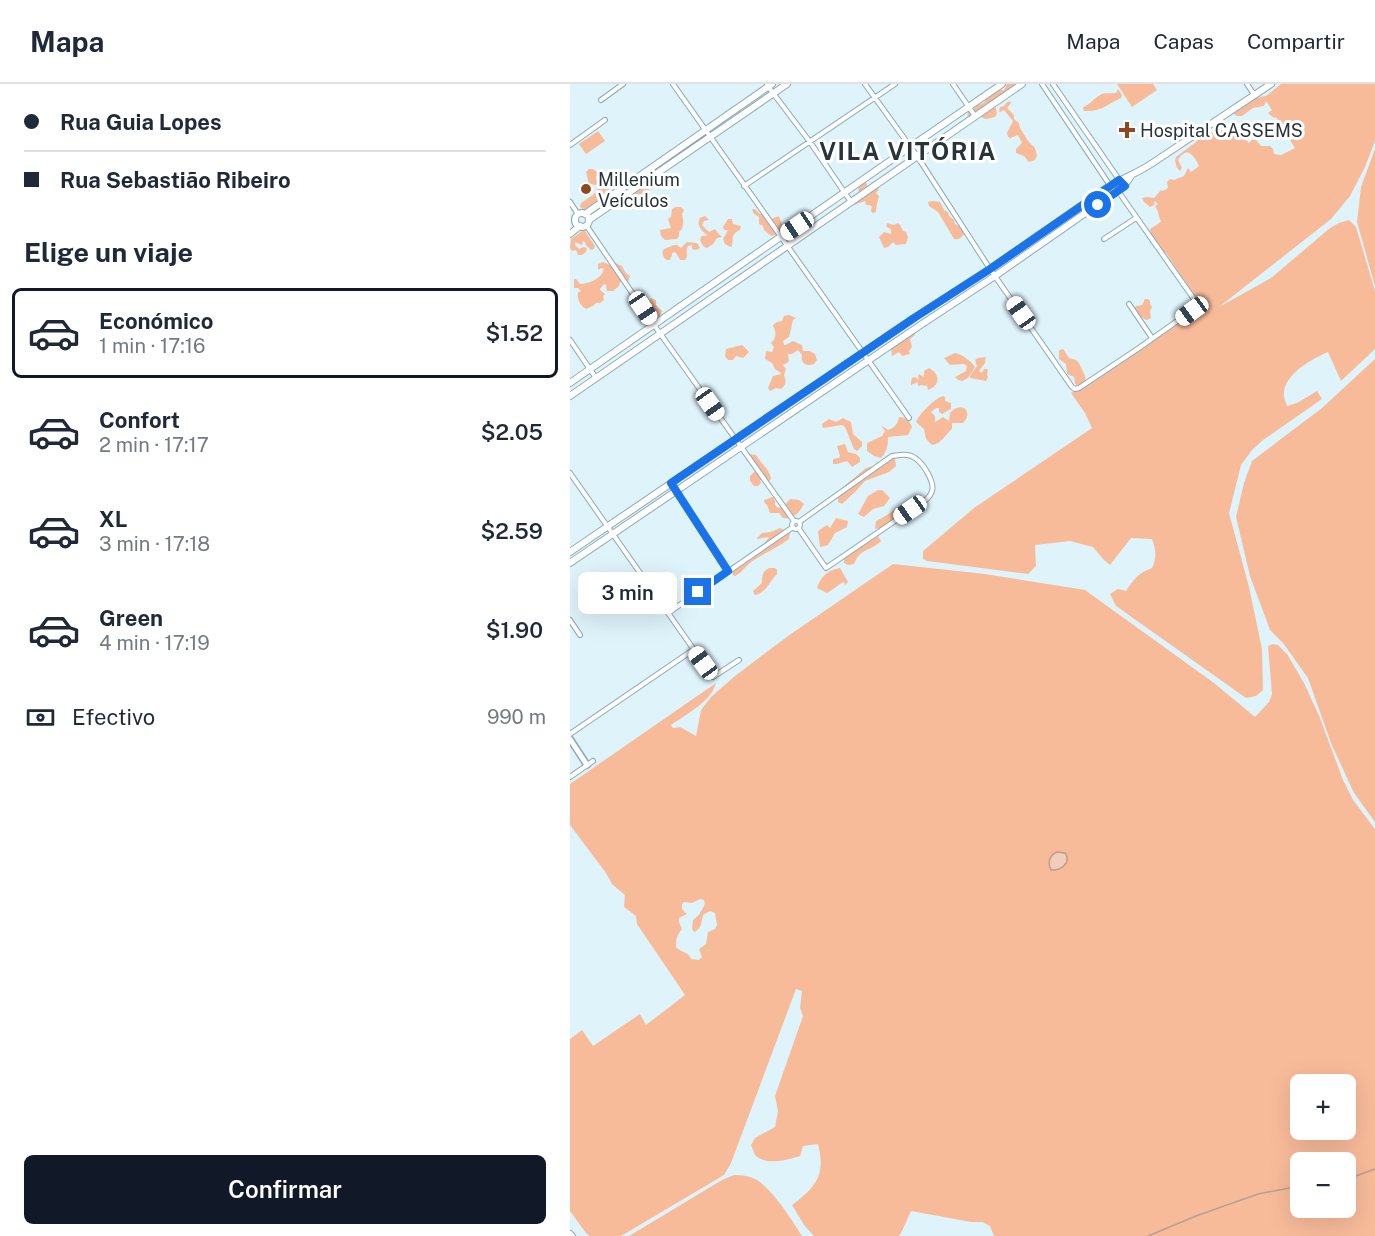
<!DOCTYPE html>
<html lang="es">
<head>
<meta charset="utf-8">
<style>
	:root { --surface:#fff; --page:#f6f6f7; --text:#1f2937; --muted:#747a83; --line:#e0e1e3; --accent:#111827 }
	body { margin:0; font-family:"Public Sans",sans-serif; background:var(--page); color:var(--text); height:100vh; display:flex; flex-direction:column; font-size:22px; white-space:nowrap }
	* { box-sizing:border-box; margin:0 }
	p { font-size:20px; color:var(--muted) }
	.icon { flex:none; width:33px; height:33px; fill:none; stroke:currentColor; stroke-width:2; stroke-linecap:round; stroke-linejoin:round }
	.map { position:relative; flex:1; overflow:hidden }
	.sheet { display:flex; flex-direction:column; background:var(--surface); width:570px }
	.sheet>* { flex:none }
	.banner { display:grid; align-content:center; height:132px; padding:0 24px; background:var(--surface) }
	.fabs { position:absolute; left:720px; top:990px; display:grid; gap:12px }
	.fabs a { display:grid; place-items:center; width:66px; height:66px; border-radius:9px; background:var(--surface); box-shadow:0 6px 24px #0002; font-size:30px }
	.end { position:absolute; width:27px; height:27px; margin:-14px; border:8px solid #1a73e8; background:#fff; box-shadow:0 0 0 3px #fff }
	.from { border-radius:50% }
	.bubble { position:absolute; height:42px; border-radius:9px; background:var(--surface); box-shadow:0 6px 24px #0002; font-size:20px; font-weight:600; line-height:42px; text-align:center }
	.car { position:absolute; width:18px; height:36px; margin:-18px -9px; border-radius:8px; box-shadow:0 0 4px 2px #0007; background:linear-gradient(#fff 24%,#345 0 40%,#fff 0 76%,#345 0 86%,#fff 0) }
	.banner b { display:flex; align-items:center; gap:21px; height:57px; font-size:22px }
	.banner b+b { border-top:2px solid var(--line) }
	.banner i { width:15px; height:15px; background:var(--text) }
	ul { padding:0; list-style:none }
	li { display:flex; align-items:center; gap:18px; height:90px; margin:0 12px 9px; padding:0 12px; border:3px solid transparent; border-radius:9px }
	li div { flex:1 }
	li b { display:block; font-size:22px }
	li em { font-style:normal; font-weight:600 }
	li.selected { border-color:var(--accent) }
	li>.icon { width:54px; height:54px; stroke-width:1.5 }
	h2 { padding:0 24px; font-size:27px; line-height:72px }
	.pay { display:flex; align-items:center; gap:15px; height:66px; padding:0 24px; font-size:22px }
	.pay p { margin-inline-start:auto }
	.primary-button { display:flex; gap:12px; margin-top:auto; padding:12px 24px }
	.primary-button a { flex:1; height:69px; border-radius:9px; background:var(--accent); color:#fff; font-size:24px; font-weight:600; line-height:69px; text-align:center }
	header { display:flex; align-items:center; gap:36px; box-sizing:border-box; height:84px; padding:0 30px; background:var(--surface); border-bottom:2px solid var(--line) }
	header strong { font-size:28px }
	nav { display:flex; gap:33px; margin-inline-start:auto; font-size:21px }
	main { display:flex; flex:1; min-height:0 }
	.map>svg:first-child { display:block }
</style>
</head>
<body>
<header>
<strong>Mapa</strong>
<nav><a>Mapa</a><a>Capas</a><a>Compartir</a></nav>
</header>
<main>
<section class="sheet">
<div class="banner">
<b><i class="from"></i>Rua Guia Lopes</b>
<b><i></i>Rua Sebastião Ribeiro</b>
</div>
<h2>Elige un viaje</h2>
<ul>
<li class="selected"><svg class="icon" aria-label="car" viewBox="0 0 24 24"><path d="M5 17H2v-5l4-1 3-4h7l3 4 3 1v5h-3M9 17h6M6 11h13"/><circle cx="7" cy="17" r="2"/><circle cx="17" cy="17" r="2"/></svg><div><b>Económico</b><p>1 min · 17:16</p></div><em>$1.52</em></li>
<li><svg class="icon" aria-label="car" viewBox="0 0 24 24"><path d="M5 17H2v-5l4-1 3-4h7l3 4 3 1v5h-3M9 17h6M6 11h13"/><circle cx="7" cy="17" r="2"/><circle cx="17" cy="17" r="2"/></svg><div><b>Confort</b><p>2 min · 17:17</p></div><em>$2.05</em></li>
<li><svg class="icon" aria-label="car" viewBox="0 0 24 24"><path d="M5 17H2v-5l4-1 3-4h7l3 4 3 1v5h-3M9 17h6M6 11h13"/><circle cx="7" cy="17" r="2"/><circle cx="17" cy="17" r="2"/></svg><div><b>XL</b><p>3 min · 17:18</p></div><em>$2.59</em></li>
<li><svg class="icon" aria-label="car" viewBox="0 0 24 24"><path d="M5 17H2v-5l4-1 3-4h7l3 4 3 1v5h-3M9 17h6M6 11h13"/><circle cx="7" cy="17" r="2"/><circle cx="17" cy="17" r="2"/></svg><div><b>Green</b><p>4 min · 17:19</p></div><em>$1.90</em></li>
</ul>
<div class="pay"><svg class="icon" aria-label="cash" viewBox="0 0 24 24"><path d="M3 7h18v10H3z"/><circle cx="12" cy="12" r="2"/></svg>Efectivo<p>990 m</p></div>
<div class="primary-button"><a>Confirmar</a></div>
</section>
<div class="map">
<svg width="805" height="1152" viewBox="0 0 805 1152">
	<rect width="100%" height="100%" fill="#dff3fb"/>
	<path fill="#f8bb9a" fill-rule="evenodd" d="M437,0h19c-9,9 -22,13 -31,21l2,8 -2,4 -9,2 -8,-3 -11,4 1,-8 5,-2 4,-5 7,-2c2,-5 8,-9 12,-13h8z
		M547,0h36l4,6 -25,17z
		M711,0h94v57l-10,26 -15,29 -19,23 -112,88 52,-29 59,-50 9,-5 10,-3 7,7 19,64v58l-34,32 -13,-29c-16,7 -46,23 -44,44 0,3 2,6 3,10l10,-3 20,-12 5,8 -59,41 -11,10 -11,15 -12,48 20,74 13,62 1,41 -7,6 -10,2 -130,-92 -6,-12 8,-5 8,2c8,-12 12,-18 26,-23 5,-11 4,-18 0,-29l-21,-1 -21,27 -7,-6 -10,-12 -23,-6 -35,4 1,21 -8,8 -101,-13 -4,-2v-8l51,-43 118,-80 -7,-15 -14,-20 10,-6 -6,-3 -1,-7 -7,-3 -1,-10 -7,-5v-9l4,-1 6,9 7,2 3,3 6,13 1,8 117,-76 -37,-55c-6,-2 -9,-6 -10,-12h-4l-2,-3 1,-4 -1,-5 8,-5 3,-3c-3,-5 -2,-10 -6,-15l3,-2 -3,-3 -1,4 -4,2 -6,-5 -2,-4 5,-1 7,1 7,-8 2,1 5,-3 -1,-6 3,-3 4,1 10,-4 4,-8 3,4 8,-6c-5,-11 -12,-21 -21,-6l4,8 -2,3 -3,-3 -2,-7 1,-4 20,-15 4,-7 4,2c3,-3 19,-8 24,-8v6l15,2 6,6 3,-3h4l5,6h9l3,3 1,5 7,1 14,-7 -19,-31 -2,1 -6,-5 4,-3 -6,-9 -2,5 -11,2 -11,8h-6l-3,-4c2,-12 8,-13 18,-13 5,0 10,-3 15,-3z
		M548,5l4,6 -1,3c-14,6 -19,14 -37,13l-1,-4c8,-3 10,-8 17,-12 5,-3 11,-1 16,-2z
		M440,17l1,2 -4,5 7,7v4l5,4 1,5 8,13 7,7 2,8 -2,4 -6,2 -5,-6 -8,-3v-4l6,-6 -4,-8 -8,3 -2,-1 -1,-4 6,-12 -9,-11 -4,2 -1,-1 1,-4 4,-1 2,-3z
		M28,47l7,10 -19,13 -7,-10z
		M805,65v137l-18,-64 4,-35z
		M19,85h4l5,4 -2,5 3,5 2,-1h4l4,2v6l2,2 -7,7 -19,12 -5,-4 1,-4 12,-8 5,-7 -1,-3 -8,-1 -3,-12z
		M70,91l8,1 -4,10h5l1,8 -7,6v3l-3,-2 -3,2h-3l-1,-3 3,-3c0,-6 -7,-6 -10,-10z
		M294,97l3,3v2l-4,3 1,2 13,-5 2,3 -3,4 3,3c-1,4 -3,11 -3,16l-4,1 -1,-3 1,-3 -2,-2h-4l-1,-4 -11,4 -3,-2 11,-11h-3l-1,-4z
		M362,117l8,1 4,8 4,2 1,4 5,4 1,4 7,4 2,6c-3,4 -5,6 -10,5l-16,-27 -9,-6 -1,-4z
		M106,123h5l3,3 -2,4c2,6 2,15 -3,18v4l-2,3 -12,1 -4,-4 -1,-6 11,-2 -3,-9 3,-2 1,-8z
		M183,125h2l5,5 4,-2 4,1 3,6 8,-3 3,9 2,3 -1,5 -4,-1 -2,2 -6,2 -7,-6 -1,-4 -4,-2v-7l-5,-3 -2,-4z
		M135,132l4,4 -5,1 -2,4 7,7 6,-3 2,3 5,5 -5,1 -4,6 -6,4 -3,-1c-2,-4 -6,-6 -2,-11h4l1,-1c-5,-4 -11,-9 -7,-17z
		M158,135h4l1,5 8,2 -1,4 -4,2 -3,4 -1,10 -1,1 -6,-3 -2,-5 5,-9h-4l-1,-3z
		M317,139l7,2 4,-2 2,2 3,6 3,1 2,5 -2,7 -10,1 -3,-3 -5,5 -4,1 -5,-11 5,-5 7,2v-5l-5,-2z
		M12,147h3l10,15 -1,3 -3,1 -5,-5 -1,-3 -2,-1 -1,4 -7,-3v3l4,4 5,-2 3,1 -1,4 -4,3h-4l-2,-5 -4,1 -2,-3 1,-9z
		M117,158l10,1 3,5 -4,2 -4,-1v-4l-4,1c-3,5 1,10 -3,14h-5l-4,-7 -3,-1 -3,8h-3c-4,-2 -6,-8 -3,-11l10,-4h3l4,3z
		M33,178l7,3 3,-3 9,4 3,6 5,4 -2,6h-8l-1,4 -6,5h-6l-1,-6 -2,-1 -4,5v1l5,4 -2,2 1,4 -4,3h-4l-3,3 -7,3c-6,-4 -9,-9 -8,-17h2l1,-1 -3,-3h-4v-9h2l4,5h2c10,-2 19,-5 22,-15l-3,-1 -3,2v-6z
		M72,214l3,1 3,4 3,-5 5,2v5l6,6 -2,5 -9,2 -4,-9 -7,-3 -2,-4z
		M575,215h3l2,2v3l2,3 -2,4 1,7 -4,2 -3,-1 -2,-2 -2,1 -7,-8 3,-4 6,-1z
		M219,231l7,3 -3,2 -4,17 -6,4 1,4h2l7,-4 9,4 1,6h7l5,3 2,6 -3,4c-7,3 -14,-1 -12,-9l-4,-5 -6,4h-4l1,7 -2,2 -4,2 3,4 -2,6c2,6 3,9 -3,14l-5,-1 -6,3 -2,-3 5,-12 8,-2v-1l-6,-4 -3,-6 -7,-4 1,-8 6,1 2,-5 -3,-4c6,-6 5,-10 2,-18l4,-3 5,-1 2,-5z
		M336,246l7,1 2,2v2l-5,4 2,8 -3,4 1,3 -8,2 -3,-4 -7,4c-3,-12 6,-20 14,-26z
		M172,261c2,2 5,4 7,7l-6,6 -7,-2 -3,4h-5l-3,-4 1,-7z
		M385,269c7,1 16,8 20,14l-7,11 -6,3 -4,-1 -3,-3 11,-6 1,-5 -3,-2 -14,1 -6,-7z
		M416,273l-1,6 -6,8 3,2 2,-4h4l-1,6 1,2 -2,4 -16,-3v-2l7,-10 -2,-6 3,-2z
		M805,275v463l-21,-29 -23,-50 -23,-65 -25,-35 -13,-13 -20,-54 -14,-59 8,-34 8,-22 70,-53z
		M359,284c11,6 12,17 -1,22l-1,-5 -2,1 -3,-1 -4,1v-4l-7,3v-3l1,-4 3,-1 4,3 -1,-4 1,-2 5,3v-6z
		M373,312l2,1v4l6,2v6l-9,5 -3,-2v-4h-3l-5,4 4,4v6l8,-5 6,4 1,-8c12,-13 24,-1 13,10h-11v6c-7,6 -11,15 -20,16l-6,-6 -2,-10 -8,-7c4,-9 18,-23 27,-26z
		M329,333c6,0 11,4 13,10l-4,8 -20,2c0,9 -1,14 -7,21l-7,-2 -7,-5v-8l15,-7 3,-5 -4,-6 7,5c7,-2 10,-7 11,-13z
		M273,334l8,4 2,12 9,8v4l-5,5 -3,-2 -9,-22 -3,-2 -19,3 -1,-4 7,-5 7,3z
		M275,360l3,8 8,2 4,4v4l-8,5 -5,-6 -10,3h-4v-5l6,-1 1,-2 -3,-10z
		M180,370l6,1c5,9 14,14 15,24l-2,2 -9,-1 1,3 -3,3h-4l-4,-5v-5l7,-7 -2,-5 -9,-4 1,-4z
		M318,372h4l3,2 1,8 -7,6 -24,9 -10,11 -13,12 -4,-2v-8l5,-7 23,-19 8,-2z
		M308,406h4l8,8 -6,8 -11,3 -9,8 -6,-3 10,-18z
		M203,413l2,4v4l3,3 6,-2 6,-7 9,1 5,4c-4,8 -11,16 -21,14l-4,-5h-9l-3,-8 -3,-3v-2z
		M335,419h6l3,6c-8,6 -18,8 -25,15l-1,-1 -7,5 -6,1 1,-8c11,-5 19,-12 29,-18z
		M266,434l12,3 -1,6 -12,6 -7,12 -8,2 -2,-16 9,-6 3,3z
		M210,444l10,5 -1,6c-11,8 -24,14 -35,21 -7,4 -11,12 -19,16l-2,-1 -3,-6 2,-4c13,-5 30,-16 37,-28l-13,2 6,-6 9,-1z
		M308,452l3,5c-11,11 -20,6 -27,23l-6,1 -4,-2v-9l16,-6z
		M323,480l92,10 100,16 129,93 41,34 14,-15 3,-8 -4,-48 5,-2 5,1 9,9 17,29 16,35 23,62 10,20 22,29v407h-381l-4,-10 -8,-4h-11l-60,-11 -9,20 -3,5h-85l-10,-11 -12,-20c24,-18 34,-30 26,-61l-15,2 -3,10c-13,4 -34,10 -45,-1 0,-1 -4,-9 -4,-10l4,-7 20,-11 3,-16 -3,-15 28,-80 -3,-8 2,-17 -6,-2 -65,174 -7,12 -103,61h-31l-4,-3 -16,-22v-172l12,-9 11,16 47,-32 6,11 39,-30 -48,-71 -1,-8 -12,-9 1,-12 -13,-11 -6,-11 -36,-48v-41l146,-101c-4,18 -31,32 -45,42l2,3 7,-1 16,9 5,-26 10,-13 24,-21 53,-40zM130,815l4,1 1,4 -6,11 -6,5 -1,9 2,3c8,-3 7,-10 9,-17l7,-4 5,2 2,12 -2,4 -7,3 -2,12 -7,5 3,8 -3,3 -8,-1c-3,-8 -10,-6 -15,-12 0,-8 1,-12 6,-18l-3,-7v-4l8,-4 -5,-5v-5l2,-2 8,1zM730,1000h46v46h-46zM730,1078h46v46h-46z
		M199,484h6l2,2v4c-8,8 -11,19 -22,21l-2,-4 9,-8c0,-8 0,-11 7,-15z
		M270,484l8,14 -3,3 -1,-3c-7,3 -11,8 -17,11l-10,-5c4,-12 11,-18 23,-20z
		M164,1091c8,0 16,1 23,5 16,10 35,40 45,56h-173l93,-56z"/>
	<path fill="#f3cdba" stroke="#b69f94" stroke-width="1.5" d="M487,768l8,1c7,9 -4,18 -14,17 -4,-8 -1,-15 6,-18z"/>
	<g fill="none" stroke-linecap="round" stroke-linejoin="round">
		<path stroke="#b69f94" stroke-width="1.5" d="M776,1095l7,-2 22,-8
			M578,1152l48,-20 62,-22 42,-8"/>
		<g stroke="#8aaab7" stroke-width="6">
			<path id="minor" d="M103,0l236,334
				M295,0l52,72 73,113 82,118 3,2 4,-1 60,-40 58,-41 -1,-5 -78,-111
				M383,0l22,32
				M472,0l73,109
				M483,0l67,97
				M677,0l8,12
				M197,1l43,57 41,60
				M31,16l22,-16
				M0,61l35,-25
				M174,102l151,-102
				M0,118l8,12
				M16,141l68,100 140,196
				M534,155l32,-21
				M559,220l23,34
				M0,256l26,38
				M0,389l143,204 26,-17
				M102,400l56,87
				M222 441a4 4 0 1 1 8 0a4 4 0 1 1-8 0Z
				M229,445l27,39 101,-69c3,-3 4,-4 5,-8 3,-9 -9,-28 -17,-33 -7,-5 -16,-3 -23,-2l-93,66
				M98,529l125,-86
				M0,536l10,15
				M0,650l123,-84
				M0,693l23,-16"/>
		</g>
		<g stroke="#8aaab7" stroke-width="8">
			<path id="tertiary" d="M0,655l17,26"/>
		</g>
		<g stroke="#8aaab7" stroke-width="8">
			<path id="secondary" d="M5 136a7 7 0 1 1 14 0a7 7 0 1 1-14 0Z
				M15,130l187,-130
				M19,136l198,-136
				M0,150l10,-8
				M0,299l340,-236 92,-63
				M0,312l452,-312
				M0,468l344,-234 76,-49 118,-82c14,-8 29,-14 43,-23l120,-80
				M0,479l349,-237 76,-50 129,-90 7,-10"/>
		</g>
		<g stroke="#8aaab7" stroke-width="8">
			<path id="primary" d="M0,1150l2,2"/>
		</g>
		<use href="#minor" stroke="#fff" stroke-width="4"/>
		<use href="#tertiary" stroke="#fff" stroke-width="5"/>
		<use href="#secondary" stroke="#fff" stroke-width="6"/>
		<use href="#primary" stroke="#fff" stroke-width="6"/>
	</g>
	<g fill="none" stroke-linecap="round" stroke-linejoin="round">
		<path stroke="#1a73e8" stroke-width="8" d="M128,508l30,-21 -57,-88 243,-165 76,-49 129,-89 6,6 -27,19"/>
	</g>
	<g fill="#8e4a1f" stroke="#fff" stroke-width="2">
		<path d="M554 37h6v6h6v6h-6v6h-6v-6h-6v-6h6z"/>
		<circle cx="16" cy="105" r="6"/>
	</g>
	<g text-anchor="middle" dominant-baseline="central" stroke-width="6" stroke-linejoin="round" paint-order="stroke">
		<g font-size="18" fill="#27353a" stroke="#fff" text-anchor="start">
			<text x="570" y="46">Hospital CASSEMS</text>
			<text x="28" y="95">Millenium<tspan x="28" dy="21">Veículos</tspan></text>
		</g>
		<g font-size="24" font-weight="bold" letter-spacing="1.5" fill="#27353a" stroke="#fff">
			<text x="338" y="67">VILA VITÓRIA</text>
		</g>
	</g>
</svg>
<div class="fabs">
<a>+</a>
<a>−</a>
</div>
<i class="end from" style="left:528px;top:121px"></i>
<i class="end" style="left:128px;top:508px"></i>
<div class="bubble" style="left:8px;top:488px;width:99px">3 min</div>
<i class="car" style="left:227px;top:142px;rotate:236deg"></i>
<i class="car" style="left:73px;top:224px;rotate:146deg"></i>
<i class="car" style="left:622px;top:227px;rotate:234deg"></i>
<i class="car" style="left:451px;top:229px;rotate:325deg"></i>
<i class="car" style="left:140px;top:320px;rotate:145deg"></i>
<i class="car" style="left:340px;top:426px;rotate:235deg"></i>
<i class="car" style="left:133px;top:579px;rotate:324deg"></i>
</div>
</main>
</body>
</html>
